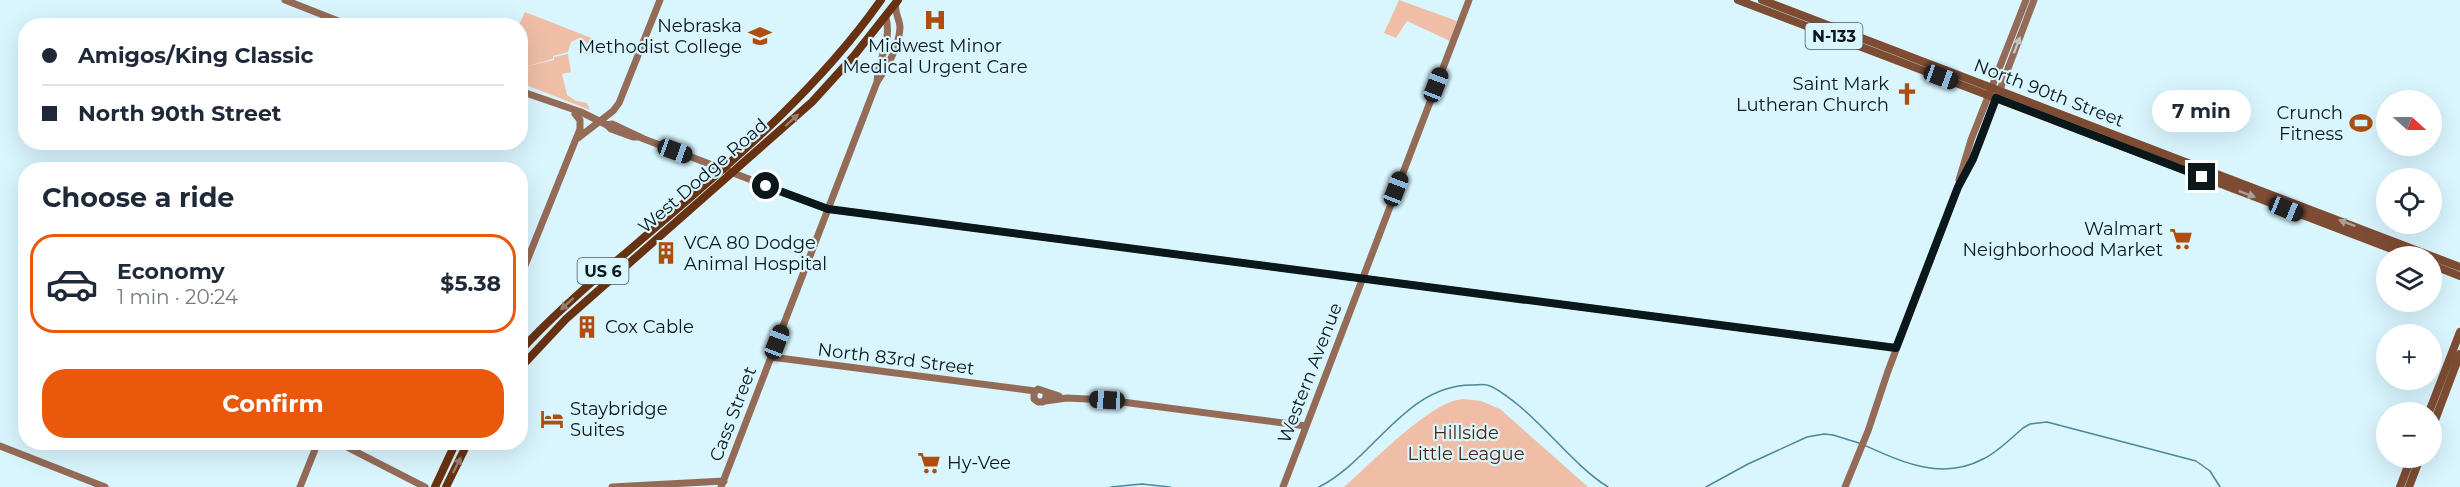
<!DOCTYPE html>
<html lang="en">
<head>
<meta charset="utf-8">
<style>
	:root { --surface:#fff; --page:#f2f2f3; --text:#1f2937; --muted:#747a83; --line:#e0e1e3; --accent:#ea580c }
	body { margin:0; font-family:Montserrat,sans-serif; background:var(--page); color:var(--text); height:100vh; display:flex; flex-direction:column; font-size:22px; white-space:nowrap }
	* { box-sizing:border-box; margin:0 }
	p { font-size:20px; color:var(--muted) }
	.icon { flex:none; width:33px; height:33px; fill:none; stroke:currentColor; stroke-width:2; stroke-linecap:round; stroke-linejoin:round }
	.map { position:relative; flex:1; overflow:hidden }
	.side { position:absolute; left:18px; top:162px; width:510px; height:288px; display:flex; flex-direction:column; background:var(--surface); border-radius:24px; box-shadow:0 6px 24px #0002 }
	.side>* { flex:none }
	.guide { position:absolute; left:18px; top:18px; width:510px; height:132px; border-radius:24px; box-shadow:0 6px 24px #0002; display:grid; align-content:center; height:132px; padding:0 24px; background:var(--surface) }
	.needle { width:39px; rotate:111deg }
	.buttons { position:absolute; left:2376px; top:90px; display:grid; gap:12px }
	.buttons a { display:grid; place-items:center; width:66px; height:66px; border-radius:50%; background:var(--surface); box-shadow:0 6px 24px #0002; font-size:30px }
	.end { position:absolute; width:27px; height:27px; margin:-14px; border:8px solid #0a171b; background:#fff; box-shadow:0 0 0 3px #fff }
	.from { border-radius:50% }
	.bubble { position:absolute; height:42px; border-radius:21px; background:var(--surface); box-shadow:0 6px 24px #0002; font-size:20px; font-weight:700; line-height:42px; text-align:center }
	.car { position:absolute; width:18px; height:36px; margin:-18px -9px; border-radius:8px; box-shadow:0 0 4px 2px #0007; background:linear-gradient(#222 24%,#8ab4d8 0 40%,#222 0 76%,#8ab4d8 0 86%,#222 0) }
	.guide b { display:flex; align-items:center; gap:21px; height:57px; font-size:22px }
	.guide b+b { border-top:2px solid var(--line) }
	.guide i { width:15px; height:15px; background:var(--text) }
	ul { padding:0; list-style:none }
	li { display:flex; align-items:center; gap:18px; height:99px; margin:0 12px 9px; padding:0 12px; border:3px solid transparent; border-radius:24px }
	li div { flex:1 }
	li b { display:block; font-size:22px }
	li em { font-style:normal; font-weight:700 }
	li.current { border-color:var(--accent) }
	li>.icon { width:54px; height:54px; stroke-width:1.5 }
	h2 { padding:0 24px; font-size:27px; line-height:72px }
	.primary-button { display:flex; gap:12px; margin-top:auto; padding:12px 24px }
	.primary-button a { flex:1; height:69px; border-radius:24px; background:var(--accent); color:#fff; font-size:24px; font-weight:700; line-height:69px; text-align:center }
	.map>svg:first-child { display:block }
</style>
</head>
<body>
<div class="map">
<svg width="2460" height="487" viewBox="0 0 2460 487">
	<rect width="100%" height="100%" fill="#d9f5fe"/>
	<path fill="#f0bea7" d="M1399,0l58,21 -7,20 -43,-20 -11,17 -12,-5z
		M525,12l69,27 -5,15h-5l4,-5 -2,-7 -9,-3 -6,3 -3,10 -15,4v3l-29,8 30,-7v-3l14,-3 3,18 -9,2 5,21 9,6 11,2 3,7 -69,-27 -1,-57 -1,-1z
		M1464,399l17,2 19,8 88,78h-244c27,-23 87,-87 120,-88z"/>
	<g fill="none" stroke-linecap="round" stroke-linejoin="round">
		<path stroke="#4a889b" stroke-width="1.5" d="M1864,445c38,17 78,36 119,14 15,-7 28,-21 40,-31l7,-4 17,-2 149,39 14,10 10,16
			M1111,487l31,-3 28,3
			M1319,487c55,-28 86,-102 153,-102 7,0 12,-2 18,1 10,4 19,12 27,18 30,24 60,64 91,83
			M1706,487l42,-23 59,-27 17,-3 9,1 26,8"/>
		<path stroke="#946b57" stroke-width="7" d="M285,0l66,26
			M877,82c1,-25 15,-38 9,-65
			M520,91l61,21 26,13 4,4 22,8h7
			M607,125l5,-1 32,15 184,70 1068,139
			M578,138l35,-27 6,-8 41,-103
			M1959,180l12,-40 55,-140
			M520,278l60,-149v-9l-5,-6
			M771,357l264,34
			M1046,393v5l-3,4h-5l-4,-3v-6l4,-4 21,7
			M1045,401l22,-3 40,2 199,26
			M337,442l88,45
			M0,446l105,41
			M300,487l18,-45
			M612,487l112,-6
			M721,487l156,-405c10,-14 22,-36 23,-54 0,-9 -6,-15 -4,-24
			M1283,487l186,-487
			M1845,487l23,-56 20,-60 70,-184 21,-42 55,-145"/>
		<path stroke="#7d4c33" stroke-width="8" d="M1738,0l672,256
			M1762,0l698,267
			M2432,265l28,11
			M2429,412l31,-80
			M2432,428l28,-74
			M2400,487l11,-29
			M2409,487l11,-29"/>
		<path stroke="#683112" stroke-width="8" d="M520,351c33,-36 70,-68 107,-99 90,-78 185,-154 254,-252
			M520,368l46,-49 246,-217 41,-45 45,-57
			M435,487l21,-45
			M446,487l22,-45"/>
	</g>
	<defs><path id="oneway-solid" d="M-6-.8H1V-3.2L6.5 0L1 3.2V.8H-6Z" transform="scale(1.5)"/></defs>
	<use fill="#c1c5c4" href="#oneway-solid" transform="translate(2017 45) rotate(-69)"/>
	<g fill="#957f70">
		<use href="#oneway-solid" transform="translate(792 120) rotate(-42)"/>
		<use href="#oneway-solid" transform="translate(567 304) rotate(138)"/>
		<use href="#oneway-solid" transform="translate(457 465) rotate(-63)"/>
	</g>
	<g fill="#aba098">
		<use href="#oneway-solid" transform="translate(2247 194) rotate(21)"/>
		<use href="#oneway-solid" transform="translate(2347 223) rotate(-159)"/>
	</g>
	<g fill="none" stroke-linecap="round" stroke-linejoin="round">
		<path stroke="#0a171b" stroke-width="8" d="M766,186l62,23 1068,139 62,-161 15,-28 23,-61 206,79"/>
	</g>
	<defs>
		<g id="hospital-bare" transform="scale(1.8)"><path d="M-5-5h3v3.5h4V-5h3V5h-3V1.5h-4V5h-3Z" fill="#af4d0e" stroke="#d9f5fe" stroke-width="2.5" paint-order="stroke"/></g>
		<g id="school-bare" transform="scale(1.8)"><path d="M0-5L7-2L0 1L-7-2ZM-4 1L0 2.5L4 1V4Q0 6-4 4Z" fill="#af4d0e" stroke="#d9f5fe" stroke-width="2.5" paint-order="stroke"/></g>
		<g id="church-bare" transform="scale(1.8)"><path d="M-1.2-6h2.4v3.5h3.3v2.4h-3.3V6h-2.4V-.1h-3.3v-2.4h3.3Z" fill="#af4d0e" stroke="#d9f5fe" stroke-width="2.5" paint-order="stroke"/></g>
		<g id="stadium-bare" transform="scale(1.8)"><path d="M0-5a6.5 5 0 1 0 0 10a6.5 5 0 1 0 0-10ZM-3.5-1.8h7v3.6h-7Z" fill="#af4d0e" stroke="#d9f5fe" stroke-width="2.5" paint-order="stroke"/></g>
		<g id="supermarket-bare" transform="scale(1.8)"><path d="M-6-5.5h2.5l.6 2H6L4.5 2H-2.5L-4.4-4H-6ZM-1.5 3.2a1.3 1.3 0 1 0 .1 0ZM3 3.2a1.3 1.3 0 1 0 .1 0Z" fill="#af4d0e" stroke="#d9f5fe" stroke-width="2.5" paint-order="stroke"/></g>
		<g id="building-bare" transform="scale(1.8)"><path d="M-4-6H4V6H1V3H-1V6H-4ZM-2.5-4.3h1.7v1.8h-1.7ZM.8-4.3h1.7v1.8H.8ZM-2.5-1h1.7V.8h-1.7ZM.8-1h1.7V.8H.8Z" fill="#af4d0e" stroke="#d9f5fe" stroke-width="2.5" paint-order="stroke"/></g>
		<g id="hotel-bare" transform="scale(1.8)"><path d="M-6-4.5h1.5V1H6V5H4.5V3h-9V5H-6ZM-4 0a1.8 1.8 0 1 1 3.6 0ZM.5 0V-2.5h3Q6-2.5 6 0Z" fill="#af4d0e" stroke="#d9f5fe" stroke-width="2.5" paint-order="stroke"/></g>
	</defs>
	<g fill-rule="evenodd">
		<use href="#hospital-bare" x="935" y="20"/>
		<use href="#school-bare" x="760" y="36"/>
		<use href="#church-bare" x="1907" y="94"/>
		<use href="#stadium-bare" x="2361" y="123"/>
		<use href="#supermarket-bare" x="2181" y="239"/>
		<use href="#building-bare" x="666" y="253"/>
		<use href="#building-bare" x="587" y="327"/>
		<use href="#hotel-bare" x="552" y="419"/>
		<use href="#supermarket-bare" x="929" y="463"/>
	</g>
	<g text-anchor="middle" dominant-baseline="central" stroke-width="4.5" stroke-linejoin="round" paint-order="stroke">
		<g fill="#d9f5fe" stroke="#485a5f" stroke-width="1.5">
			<rect x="1805.5" y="23" width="57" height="26" rx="4.5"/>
			<rect x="577.5" y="258" width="51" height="26" rx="4.5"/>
		</g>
		<g font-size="16" font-weight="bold" fill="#0a171b">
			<text x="1834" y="36">N-133</text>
			<text x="603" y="271">US 6</text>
		</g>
		<g font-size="18" fill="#0a171b" stroke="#d9f5fe" text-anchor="end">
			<text x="742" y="26">Nebraska<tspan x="742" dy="21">Methodist College</tspan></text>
			<text x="935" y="46" text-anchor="middle">Midwest Minor<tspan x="935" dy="21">Medical Urgent Care</tspan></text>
			<text x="1889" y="84">Saint Mark<tspan x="1889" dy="21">Lutheran Church</tspan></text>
			<text x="2343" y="113">Crunch<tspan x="2343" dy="21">Fitness</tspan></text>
			<text x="2163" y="229">Walmart<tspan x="2163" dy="21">Neighborhood Market</tspan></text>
			<text x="684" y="243" text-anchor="start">VCA 80 Dodge<tspan x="684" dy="21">Animal Hospital</tspan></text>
			<text x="605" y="327" text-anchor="start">Cox Cable</text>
			<text x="570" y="409" text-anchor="start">Staybridge<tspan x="570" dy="21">Suites</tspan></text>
			<text x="947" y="463" text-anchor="start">Hy-Vee</text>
		</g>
		<g font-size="18" fill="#0a171b" stroke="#d9f5fe">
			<text transform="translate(2049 93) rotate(21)">North 90th Street</text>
			<text transform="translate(703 176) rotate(-41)">West Dodge Road</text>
			<text transform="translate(896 359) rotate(7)">North 83rd Street</text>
			<text transform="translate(1310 373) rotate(-69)">Western Avenue</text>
			<text transform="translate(733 414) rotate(-69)">Cass Street</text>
		</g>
		<g font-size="18" fill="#4e240d" stroke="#d9f5fe">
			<text x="1466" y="433">Hillside<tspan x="1466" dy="21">Little League</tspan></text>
		</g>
	</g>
</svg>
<div class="buttons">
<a><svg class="needle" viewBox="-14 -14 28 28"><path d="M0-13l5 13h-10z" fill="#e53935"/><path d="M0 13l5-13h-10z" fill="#747a83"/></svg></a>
<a><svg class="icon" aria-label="locate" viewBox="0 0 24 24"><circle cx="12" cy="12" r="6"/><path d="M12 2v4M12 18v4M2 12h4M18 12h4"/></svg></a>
<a><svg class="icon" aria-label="layers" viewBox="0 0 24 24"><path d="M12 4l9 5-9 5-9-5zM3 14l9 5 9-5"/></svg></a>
<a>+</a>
<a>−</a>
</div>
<i class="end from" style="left:766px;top:186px"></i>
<i class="end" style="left:2202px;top:177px"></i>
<div class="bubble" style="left:2152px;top:90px;width:99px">7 min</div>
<i class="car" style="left:1941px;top:77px;rotate:110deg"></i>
<i class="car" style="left:1436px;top:85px;rotate:21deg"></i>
<i class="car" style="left:675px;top:151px;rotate:110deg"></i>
<i class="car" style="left:1396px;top:189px;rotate:21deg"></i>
<i class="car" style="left:2286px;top:209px;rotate:112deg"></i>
<i class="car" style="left:777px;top:342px;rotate:21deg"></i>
<i class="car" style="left:1107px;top:400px;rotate:273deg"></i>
<div class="guide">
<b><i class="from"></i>Amigos/King Classic</b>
<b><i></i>North 90th Street</b>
</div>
<section class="side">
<h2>Choose a ride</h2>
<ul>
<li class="current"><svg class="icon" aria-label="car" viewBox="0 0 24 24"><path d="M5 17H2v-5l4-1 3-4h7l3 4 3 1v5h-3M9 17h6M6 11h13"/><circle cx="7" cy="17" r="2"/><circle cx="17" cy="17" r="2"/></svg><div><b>Economy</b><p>1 min · 20:24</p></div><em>$5.38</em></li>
</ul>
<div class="primary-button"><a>Confirm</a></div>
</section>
</div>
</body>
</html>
